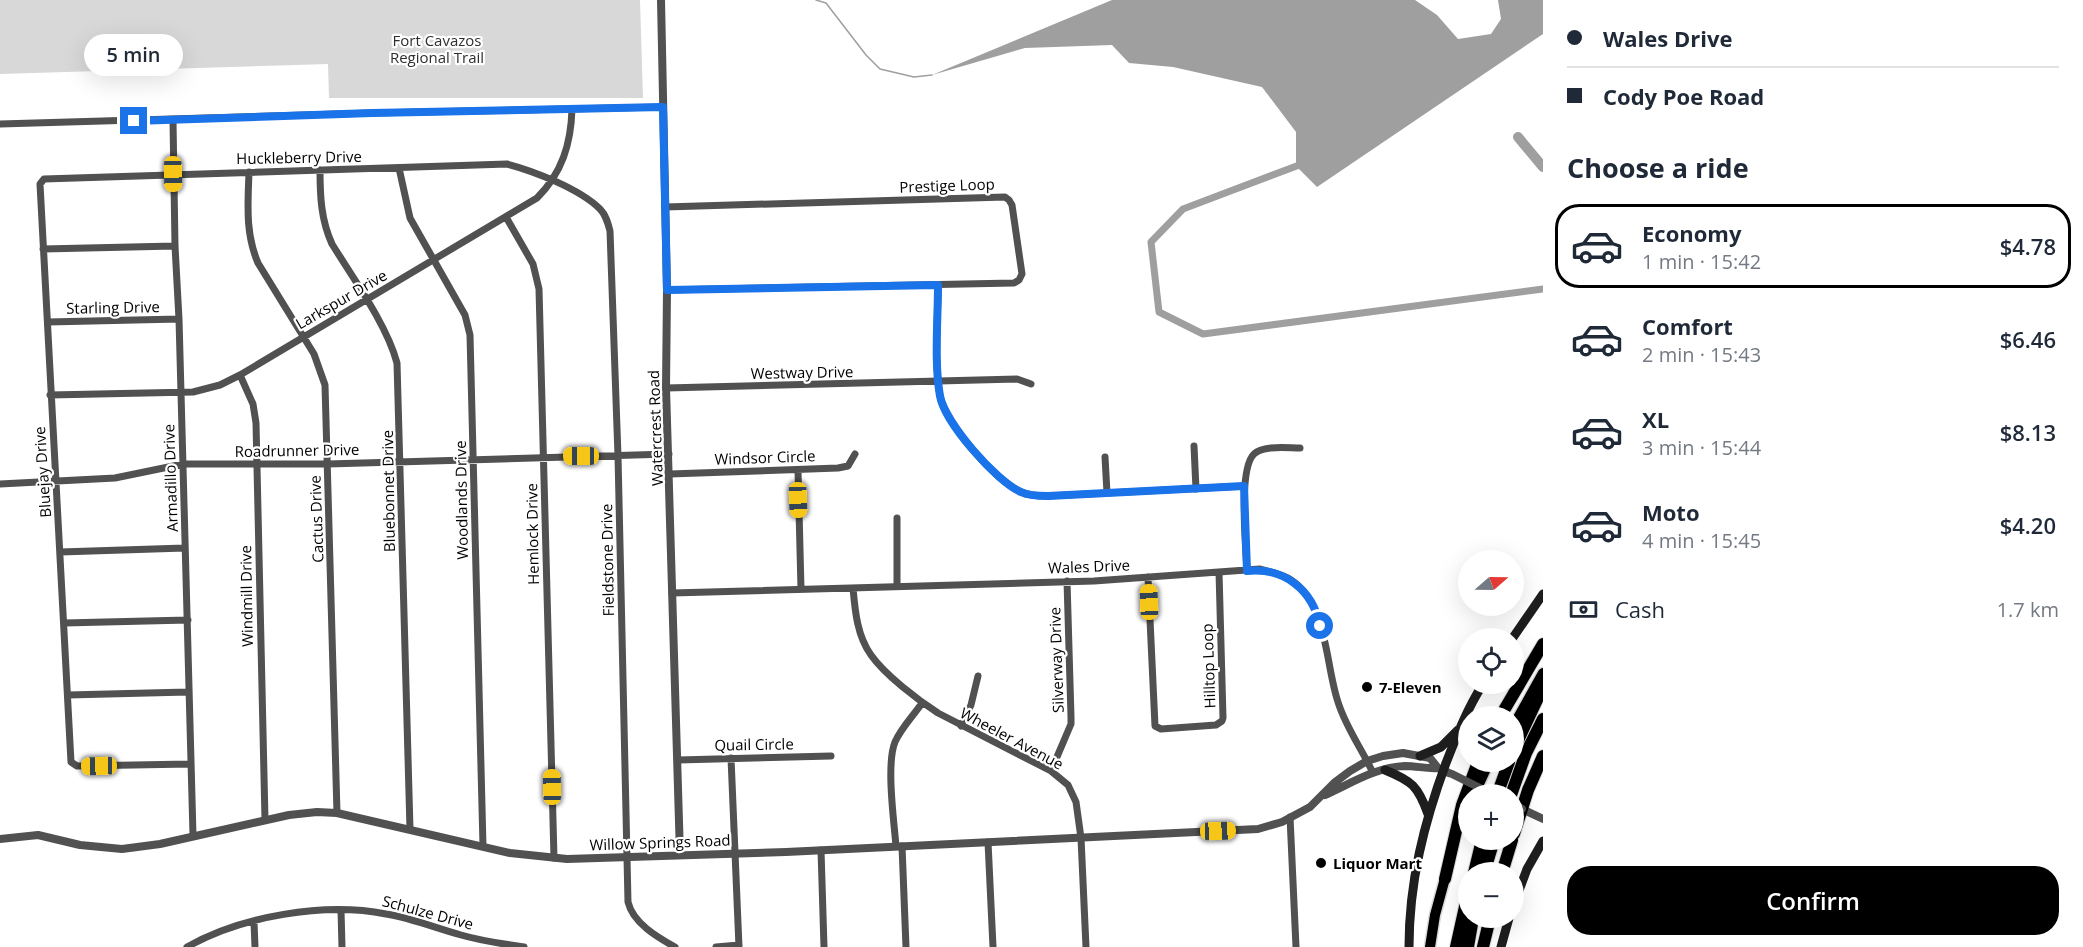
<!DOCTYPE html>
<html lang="en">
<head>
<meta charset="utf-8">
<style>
	:root { --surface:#fff; --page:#f6f6f7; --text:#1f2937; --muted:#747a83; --line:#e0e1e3; --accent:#000 }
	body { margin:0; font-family:"Open Sans",sans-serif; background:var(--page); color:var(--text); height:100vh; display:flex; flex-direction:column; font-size:22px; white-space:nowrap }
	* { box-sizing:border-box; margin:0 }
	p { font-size:20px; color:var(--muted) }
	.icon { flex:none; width:33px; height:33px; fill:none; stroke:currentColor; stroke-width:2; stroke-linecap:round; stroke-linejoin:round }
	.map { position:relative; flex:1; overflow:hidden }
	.sheet { display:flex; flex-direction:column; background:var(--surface); width:540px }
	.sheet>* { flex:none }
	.top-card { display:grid; align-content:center; height:132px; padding:0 24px; background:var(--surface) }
	.needle { width:39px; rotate:70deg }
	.tools { position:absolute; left:1458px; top:550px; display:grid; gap:12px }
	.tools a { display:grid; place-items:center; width:66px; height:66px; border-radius:50%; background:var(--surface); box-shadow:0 6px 24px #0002; font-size:30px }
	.end { position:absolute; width:27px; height:27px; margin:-14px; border:8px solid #1a73e8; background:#fff; box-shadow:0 0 0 3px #fff }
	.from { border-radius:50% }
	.bubble { position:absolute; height:42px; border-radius:21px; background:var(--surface); box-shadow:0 6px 24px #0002; font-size:20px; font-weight:600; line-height:42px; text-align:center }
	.car { position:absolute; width:18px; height:36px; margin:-18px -9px; border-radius:8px; box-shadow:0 0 4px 2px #0007; background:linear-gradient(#f5c518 24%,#345 0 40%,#f5c518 0 76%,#345 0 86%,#f5c518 0) }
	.top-card b { display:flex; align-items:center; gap:21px; height:57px; font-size:22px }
	.top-card b+b { border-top:2px solid var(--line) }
	.top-card i { width:15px; height:15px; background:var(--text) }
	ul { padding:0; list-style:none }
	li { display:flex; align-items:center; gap:18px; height:84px; margin:0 12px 9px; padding:0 12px; border:3px solid transparent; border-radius:24px }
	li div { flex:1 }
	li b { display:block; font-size:22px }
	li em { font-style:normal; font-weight:600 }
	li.current { border-color:var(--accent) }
	li>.icon { width:54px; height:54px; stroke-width:1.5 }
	h2 { padding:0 24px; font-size:27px; line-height:72px }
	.pay { display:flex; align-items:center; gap:15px; height:66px; padding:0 24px; font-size:22px }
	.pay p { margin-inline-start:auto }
	.cta { display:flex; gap:12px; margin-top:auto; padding:12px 24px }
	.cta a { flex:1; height:69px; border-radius:24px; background:var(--accent); color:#fff; font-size:24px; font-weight:600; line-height:69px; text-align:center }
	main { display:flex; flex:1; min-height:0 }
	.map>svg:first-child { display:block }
</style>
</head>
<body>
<main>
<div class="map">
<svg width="1543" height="947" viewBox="0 0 1543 947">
	<rect width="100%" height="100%" fill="#fff"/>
	<path fill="#d8d8d8" d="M0,0h640l3,98h-314l-1,-34 -328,10z"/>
	<path fill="#9f9f9f" d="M1112,0h303l22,15 21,24 33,-5 10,-15 -3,-19h45v34l-226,153 -21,-21v-34l-34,-45 -89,-20 -44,-4 -17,-18 -87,3 -93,27z"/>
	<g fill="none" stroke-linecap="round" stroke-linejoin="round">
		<path stroke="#9f9f9f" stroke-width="1.5" d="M816,0l10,3 40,52 14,14 34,8 18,-2"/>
		<path stroke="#9f9f9f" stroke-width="7" d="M1302,164l-119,45 -32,33 8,70 44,22 340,-45"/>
		<path stroke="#9f9f9f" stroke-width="10" d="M1518,137l25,30"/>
		<g stroke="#dbdbdb" stroke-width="13">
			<path id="primary" d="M1514,725l29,-52
				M1474,795l15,-33
				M1430,947l5,-32 12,-44"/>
		</g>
		<g stroke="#dbdbdb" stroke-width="14">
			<path id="motorway" d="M1500,717l43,-73
				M1514,749l29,-62
				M1497,795l12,-33
				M1511,795l15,-42 17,-34
				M1514,834l14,-44 15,-34
				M1474,873l8,-33
				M1484,873l10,-33
				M1502,873l10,-33
				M1445,879l17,-74 16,-43
				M1456,947l12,-54
				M1468,947l5,-29
				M1483,947l7,-29"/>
		</g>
		<path stroke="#515151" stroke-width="7" d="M173,120l2,126 4,73 14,516
			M0,124l372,-11 291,-6
			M399,168l11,50 55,97 5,20 13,511
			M320,170c0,26 1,50 12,74 21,34 55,81 65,119l13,466
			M249,172c-1,31 -4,61 9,91l56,91 11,31 12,428
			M665,207l340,-10 4,3 3,5 10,69 -3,6 -5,3 -347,7
			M506,217l27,47 6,25 15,569
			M43,249l132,-3
			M938,285c0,35 -4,77 2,111 5,26 56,86 81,96 8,4 19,4 27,4l196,-10
			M48,322l131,-3
			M240,375l13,29 3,19 9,397
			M666,388l351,-9 14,5
			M50,395l143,-3 27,-7 20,-10 297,-177c25,-25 34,-54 35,-89
			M1194,446l2,43
			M1105,457l2,36
			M798,470l3,119
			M670,474l168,-6 10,-2 7,-12
			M0,484l115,-6 68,-14h145l341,-10
			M60,552l125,-4
			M1247,571c-1,-23 -9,-102 7,-117 9,-9 33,-6 46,-6
			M1148,577l7,149 6,3 55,-4 6,-4 1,-3 -4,-146
			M897,585v-67
			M853,588c2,22 4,48 18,67 14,20 47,45 67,58l113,58 17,14 8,17 5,36 5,109
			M672,593l422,-12 166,-12c10,3 22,5 31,11 37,25 34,83 47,122 8,26 24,47 35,71
			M64,623l124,-3
			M68,695l120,-3
			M961,726l10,-21 7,-29
			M731,758l8,189
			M678,760l153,-4
			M190,764l-113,2 -6,-4 -31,-578 4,-5 463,-15c27,7 73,25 93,45 6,6 8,14 10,22l8,225 10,446c5,21 29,35 47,45
			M1051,771l20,-47v-7l-4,-136
			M1290,817l6,130
			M988,842l5,105
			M896,846c-2,-25 -10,-82 -1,-104 6,-14 19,-27 27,-39
			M902,846l4,101
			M821,850l3,97
			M341,910l1,37
			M254,922l1,25
			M187,947c54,-31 137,-45 199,-33 25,4 50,14 75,21 21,6 42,9 63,12
			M716,947l23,-2"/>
		<path stroke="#515151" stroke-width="8" d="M661,0l6,290 -1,98 14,467
			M1325,795c25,-11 51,-28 80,-29 12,0 22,3 33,2
			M1522,809l21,10
			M0,839l38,-4 42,10 42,4 38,-5 129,-29 28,-3 20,1 173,40 57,6 219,-7 472,-23 24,-7 28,-15 24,-24 16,-12 17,-10 16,-5 20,-3 27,5 8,10 11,5"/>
		<path stroke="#1e1e1e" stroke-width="9" d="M1512,639l31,-45
			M1420,756l21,-9 17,-17
			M1385,770c27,11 33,16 43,44
			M1514,904l13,-35 16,-28
			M1409,947c0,-65 15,-124 37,-184 11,-28 21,-54 37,-79
			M1501,947l8,-29"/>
		<use href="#primary" stroke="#000" stroke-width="10"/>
		<use href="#motorway" stroke="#000" stroke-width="12"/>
		<path stroke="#515151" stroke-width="8" d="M1452,774l42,21
			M1514,804l8,5"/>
	</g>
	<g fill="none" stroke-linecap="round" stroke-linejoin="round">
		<path stroke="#1a73e8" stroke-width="8" d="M134,121l238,-8 291,-6 4,183 271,-5c0,35 -4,77 2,111 5,27 56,85 81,96 8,4 19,4 27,4l196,-10 3,85c37,-4 66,19 73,55"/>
	</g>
	<g fill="#000" stroke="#fff" stroke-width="2">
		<circle cx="1367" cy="687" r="6"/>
		<circle cx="1321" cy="863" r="6"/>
	</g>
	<g text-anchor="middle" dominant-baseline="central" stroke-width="4.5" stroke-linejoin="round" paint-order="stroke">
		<g font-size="15" fill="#2f2f2f" stroke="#fff">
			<text x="437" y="40">Fort Cavazos<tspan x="437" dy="17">Regional Trail</tspan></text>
		</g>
		<g font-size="15" fill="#000" stroke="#fff">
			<text transform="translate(299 157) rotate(-1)">Huckleberry Drive</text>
			<text transform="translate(947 185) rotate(-2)">Prestige Loop</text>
			<text transform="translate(341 299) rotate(-30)">Larkspur Drive</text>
			<text transform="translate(113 307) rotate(-1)">Starling Drive</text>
			<text transform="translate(802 372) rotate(-1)">Westway Drive</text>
			<text transform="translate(655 428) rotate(-92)">Watercrest Road</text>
			<text transform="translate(297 450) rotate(-1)">Roadrunner Drive</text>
			<text transform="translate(765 457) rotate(-2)">Windsor Circle</text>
			<text transform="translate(42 472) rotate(-94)">Bluejay Drive</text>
			<text transform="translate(170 478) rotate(-92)">Armadillo Drive</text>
			<text transform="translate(388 491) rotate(-91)">Bluebonnet Drive</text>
			<text transform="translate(461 500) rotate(-91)">Woodlands Drive</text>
			<text transform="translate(316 519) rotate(-92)">Cactus Drive</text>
			<text transform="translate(532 534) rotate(-91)">Hemlock Drive</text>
			<text transform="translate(607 560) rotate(-91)">Fieldstone Drive</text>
			<text transform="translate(1089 566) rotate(-2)">Wales Drive</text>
			<text transform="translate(246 596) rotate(-91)">Windmill Drive</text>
			<text transform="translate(1056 660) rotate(-92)">Silverway Drive</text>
			<text transform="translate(1208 666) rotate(-92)">Hilltop Loop</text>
			<text transform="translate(1012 738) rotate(28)">Wheeler Avenue</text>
			<text transform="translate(754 744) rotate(-1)">Quail Circle</text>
			<text transform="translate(660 842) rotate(-2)">Willow Springs Road</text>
			<text transform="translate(428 912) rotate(15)">Schulze Drive</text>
		</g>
		<g font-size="15" font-weight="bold" fill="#000" stroke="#fff" text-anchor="start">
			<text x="1379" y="687">7-Eleven</text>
			<text x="1333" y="863">Liquor Mart</text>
		</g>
	</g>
</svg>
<div class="tools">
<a><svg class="needle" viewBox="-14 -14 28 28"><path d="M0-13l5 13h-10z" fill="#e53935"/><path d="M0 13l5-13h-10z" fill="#747a83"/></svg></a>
<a><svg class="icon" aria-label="locate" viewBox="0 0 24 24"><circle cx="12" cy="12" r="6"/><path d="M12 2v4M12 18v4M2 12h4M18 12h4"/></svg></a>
<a><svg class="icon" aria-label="layers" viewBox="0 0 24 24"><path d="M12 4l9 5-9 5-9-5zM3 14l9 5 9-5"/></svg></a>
<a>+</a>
<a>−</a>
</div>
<i class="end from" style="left:1320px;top:626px"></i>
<i class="end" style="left:134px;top:121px"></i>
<div class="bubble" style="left:84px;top:34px;width:99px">5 min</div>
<i class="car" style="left:173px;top:174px;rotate:179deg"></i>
<i class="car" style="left:581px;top:456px;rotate:270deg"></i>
<i class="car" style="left:798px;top:500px;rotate:178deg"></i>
<i class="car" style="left:1149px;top:602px;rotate:358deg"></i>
<i class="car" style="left:99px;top:766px;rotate:269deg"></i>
<i class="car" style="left:552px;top:787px;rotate:359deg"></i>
<i class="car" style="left:1218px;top:831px;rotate:88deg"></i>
</div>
<section class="sheet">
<div class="top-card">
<b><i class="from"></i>Wales Drive</b>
<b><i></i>Cody Poe Road</b>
</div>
<h2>Choose a ride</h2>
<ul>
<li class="current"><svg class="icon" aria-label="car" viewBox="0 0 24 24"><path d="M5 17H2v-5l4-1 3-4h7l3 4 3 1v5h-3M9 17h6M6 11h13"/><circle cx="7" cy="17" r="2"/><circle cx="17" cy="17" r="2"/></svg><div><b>Economy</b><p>1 min · 15:42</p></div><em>$4.78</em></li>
<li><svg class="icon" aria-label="car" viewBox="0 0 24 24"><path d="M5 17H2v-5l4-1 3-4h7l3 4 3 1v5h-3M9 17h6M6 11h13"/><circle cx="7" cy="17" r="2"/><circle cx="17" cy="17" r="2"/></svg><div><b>Comfort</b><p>2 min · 15:43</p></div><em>$6.46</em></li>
<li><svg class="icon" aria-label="car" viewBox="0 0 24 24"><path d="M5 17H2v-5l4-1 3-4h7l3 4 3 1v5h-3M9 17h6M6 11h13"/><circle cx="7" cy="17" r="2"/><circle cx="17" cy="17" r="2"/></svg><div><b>XL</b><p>3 min · 15:44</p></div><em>$8.13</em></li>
<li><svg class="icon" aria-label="car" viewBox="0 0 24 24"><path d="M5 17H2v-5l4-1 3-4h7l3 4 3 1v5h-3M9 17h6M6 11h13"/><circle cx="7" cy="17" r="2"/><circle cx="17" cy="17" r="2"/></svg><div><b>Moto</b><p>4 min · 15:45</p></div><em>$4.20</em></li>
</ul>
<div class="pay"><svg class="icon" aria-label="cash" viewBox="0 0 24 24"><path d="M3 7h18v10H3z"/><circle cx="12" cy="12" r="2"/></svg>Cash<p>1.7 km</p></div>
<div class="cta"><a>Confirm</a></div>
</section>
</main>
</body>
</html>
